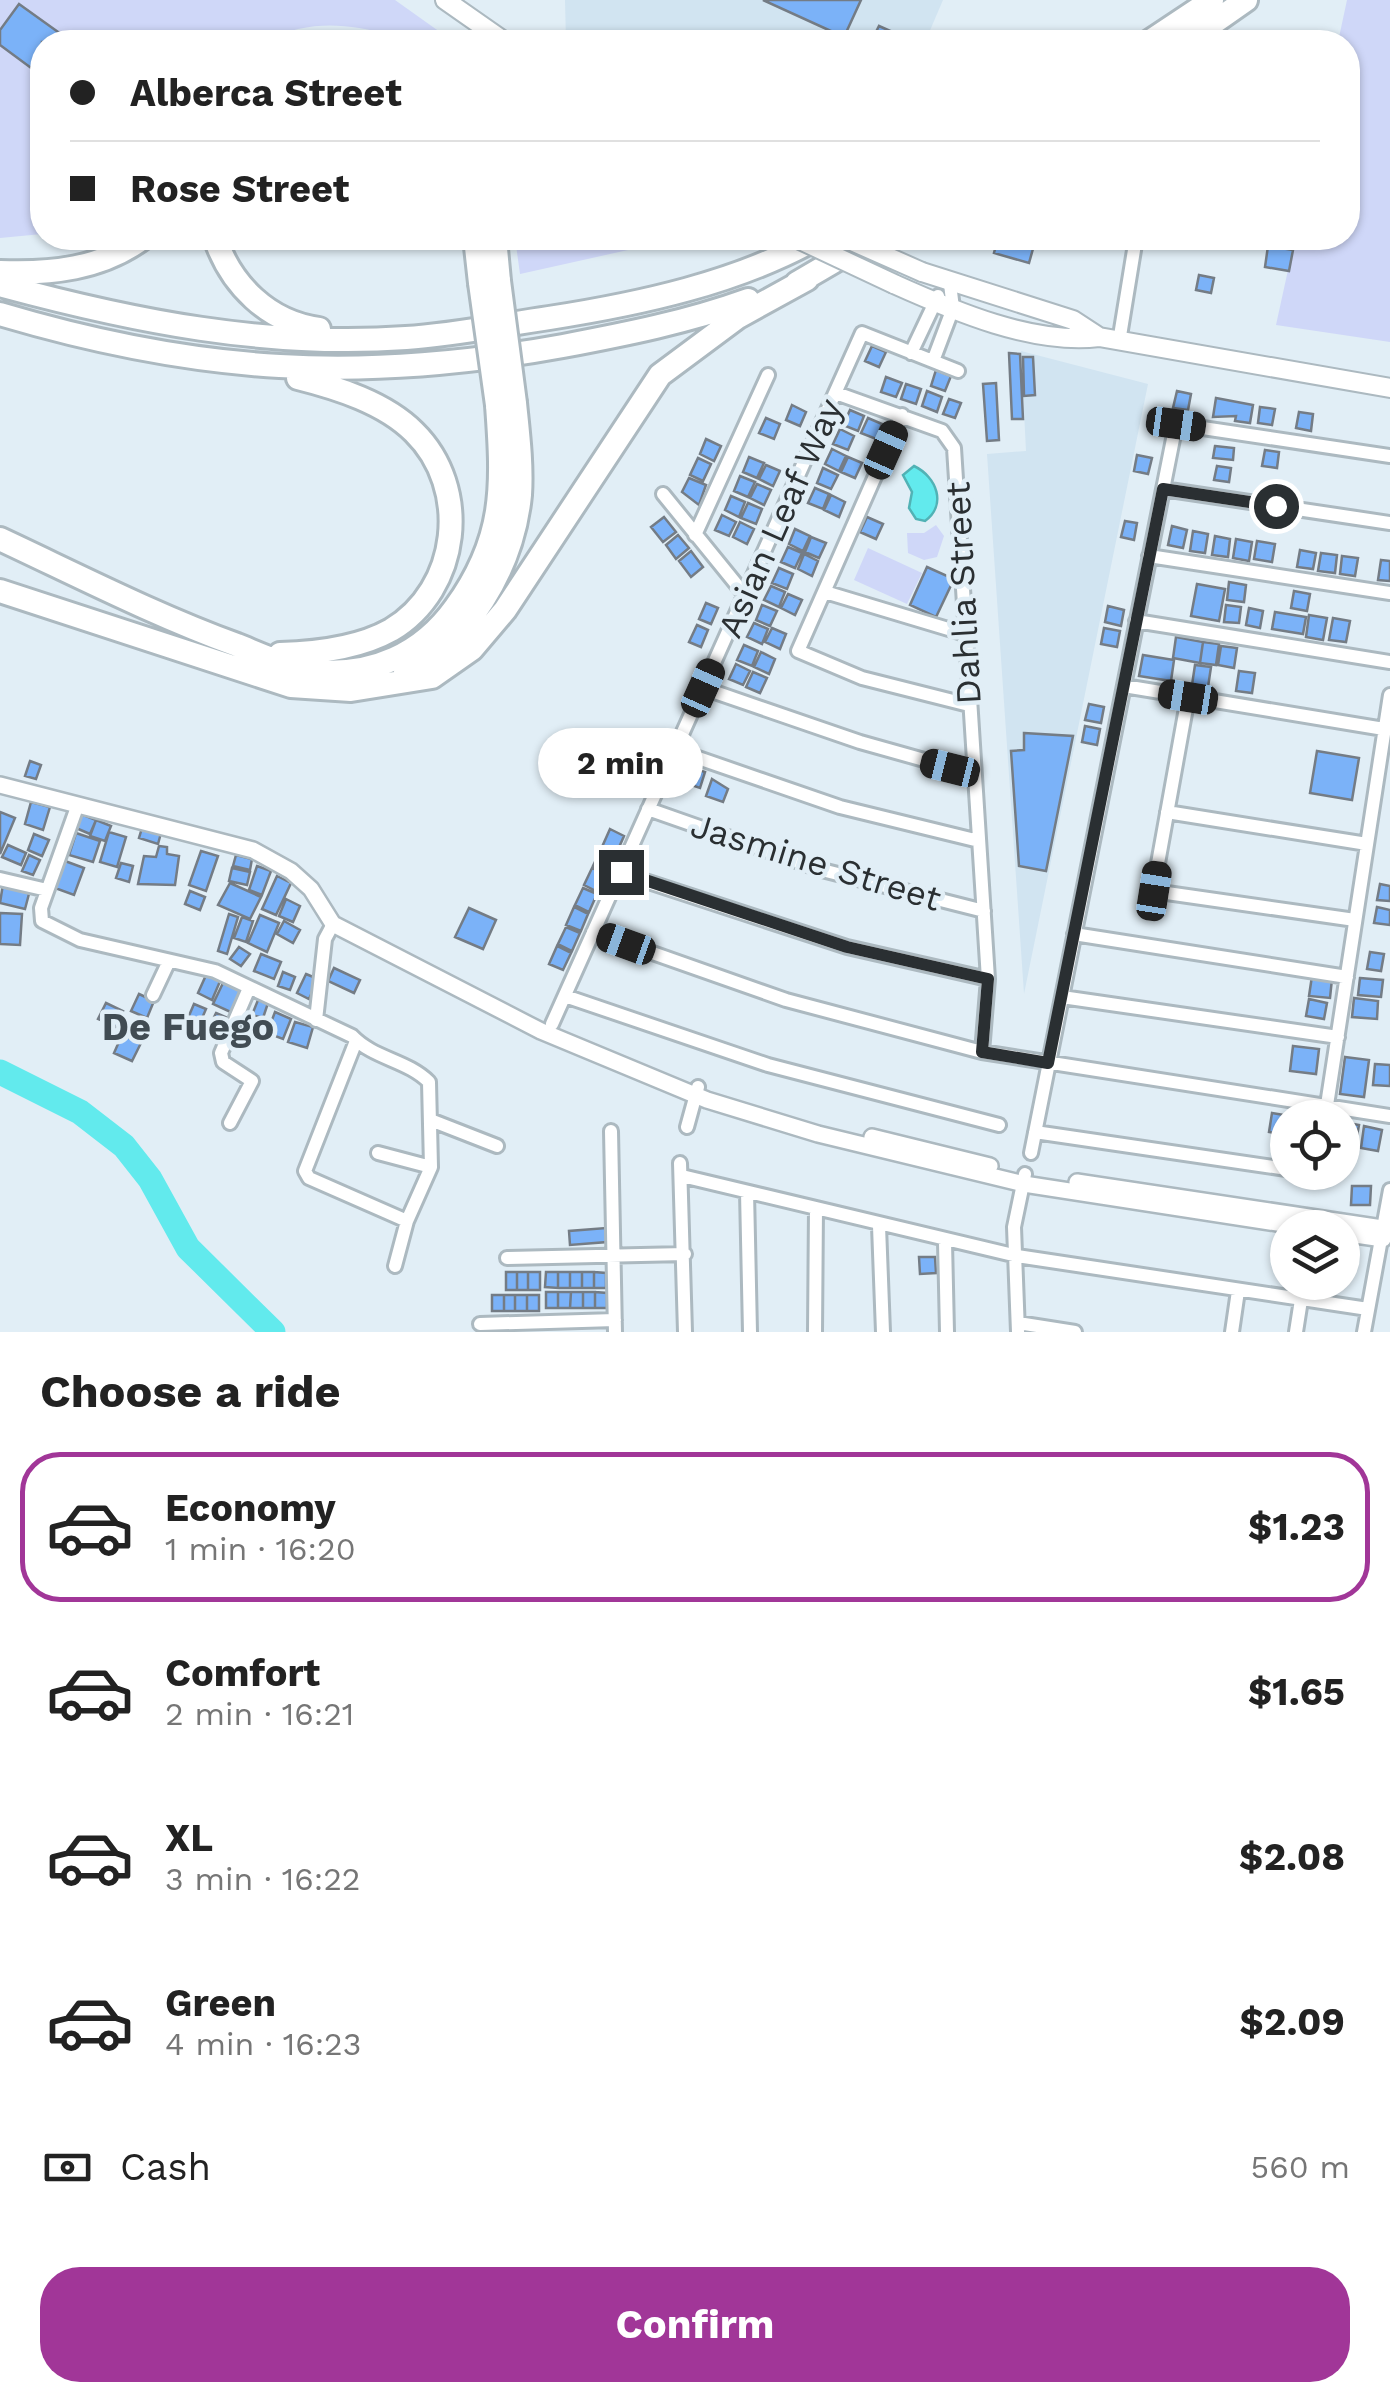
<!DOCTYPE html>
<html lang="en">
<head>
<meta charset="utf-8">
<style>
	:root { --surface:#fff; --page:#f6f6f6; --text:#222; --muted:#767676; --line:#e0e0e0; --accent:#a13698 }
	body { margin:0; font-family:"Work Sans",sans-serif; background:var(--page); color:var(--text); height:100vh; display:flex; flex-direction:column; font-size:38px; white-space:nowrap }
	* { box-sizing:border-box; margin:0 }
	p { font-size:32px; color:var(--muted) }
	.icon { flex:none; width:55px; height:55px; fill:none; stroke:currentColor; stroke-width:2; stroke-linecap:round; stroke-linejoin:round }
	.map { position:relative; height:1332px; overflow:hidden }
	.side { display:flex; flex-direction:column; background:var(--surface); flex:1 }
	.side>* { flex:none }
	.hud { position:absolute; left:30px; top:30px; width:1330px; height:220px; border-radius:40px; box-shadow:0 2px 8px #0004; display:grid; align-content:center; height:220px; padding:0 40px; background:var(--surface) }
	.tools { position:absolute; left:1270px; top:1100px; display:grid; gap:20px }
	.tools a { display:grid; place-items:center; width:90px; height:90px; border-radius:50%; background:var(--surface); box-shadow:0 2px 8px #0004; font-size:50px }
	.end { position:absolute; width:45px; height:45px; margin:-22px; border:12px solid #2a2f32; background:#fff; box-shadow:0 0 0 5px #fff }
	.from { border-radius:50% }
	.bubble { position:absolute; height:70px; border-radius:35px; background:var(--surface); box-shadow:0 2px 8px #0004; font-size:32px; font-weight:700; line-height:70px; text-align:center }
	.car { position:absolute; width:30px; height:60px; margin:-30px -15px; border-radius:12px; box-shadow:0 0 8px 2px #0007; background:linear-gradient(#222 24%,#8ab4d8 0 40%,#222 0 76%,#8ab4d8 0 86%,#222 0) }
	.hud b { display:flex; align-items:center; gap:35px; height:95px; font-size:38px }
	.hud b+b { border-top:2px solid var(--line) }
	.hud i { width:25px; height:25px; background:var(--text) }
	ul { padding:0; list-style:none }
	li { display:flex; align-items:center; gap:30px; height:150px; margin:0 20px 15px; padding:0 20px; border:5px solid transparent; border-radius:40px }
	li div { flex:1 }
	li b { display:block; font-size:38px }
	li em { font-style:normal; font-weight:700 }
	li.current { border-color:var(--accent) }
	li>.icon { width:90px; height:90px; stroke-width:1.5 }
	h2 { padding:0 40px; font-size:45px; line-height:120px }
	.pay { display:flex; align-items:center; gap:25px; height:110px; padding:0 40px; font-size:38px }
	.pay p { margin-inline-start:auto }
	.primary-button { display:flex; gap:20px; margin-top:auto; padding:20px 40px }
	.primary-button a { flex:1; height:115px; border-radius:40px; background:var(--accent); color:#fff; font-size:40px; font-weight:700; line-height:115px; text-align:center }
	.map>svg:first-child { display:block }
</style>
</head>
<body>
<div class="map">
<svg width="1390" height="1332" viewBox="0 0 1390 1332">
	<rect width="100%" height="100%" fill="#e1eef6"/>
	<path fill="#d1e4f1" d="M565,0h378l-18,42h-359z
		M1021,351l127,33 -124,610 -37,-540 39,-3z"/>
	<path fill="#cfd7f8" d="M0,0h395l59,42c-75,0 -114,-37 -192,0h-220v192l-42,4z
		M1347,0h43v342l-114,-17 19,-87h53v-196h-10z
		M515,238h167l-162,36z
		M936,525l8,11 -7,21 -13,3 -16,-7 -1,-20h17z
		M868,548l54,25 -15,31 -53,-24z"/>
	<path fill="#62eaed" stroke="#51b2b5" stroke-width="2.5" d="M914,466c23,11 33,39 11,55l-9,-2 -7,-11 3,-16 -9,-17z"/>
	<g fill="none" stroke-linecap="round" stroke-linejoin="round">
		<path stroke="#62eaed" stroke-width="25" d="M0,1072l80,40 44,34 26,33 38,69 85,84"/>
	</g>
	<path fill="#7bb2f8" stroke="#747c85" stroke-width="2.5" d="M763,0h98l-17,37z
		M19,4l53,38h-30v34l-42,-31v-15z
		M879,26l36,16h-44z
		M998,238h38l-7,25 -35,-10z
		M1268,246l25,4 -4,21 -24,-4z
		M1199,275l15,3 -3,15 -15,-3z
		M872,346l14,6 -7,15 -14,-6z
		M1009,353l11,1 3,65h-11z
		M1023,357h10l2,38 -11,1z
		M936,370l15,6 -6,15 -14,-5z
		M886,377l16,6 -6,14 -15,-5z
		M996,383l3,57 -12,1 -4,-57z
		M906,384l15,5 -5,15 -15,-5z
		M927,391l15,6 -5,15 -15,-6z
		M1177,391l14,3 -3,16 -15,-2z
		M1216,398l37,7 -3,18 -15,-2 1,-5 -23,1z
		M949,399l12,4 -6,15 -12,-4z
		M792,405l14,7 -6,14 -14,-6z
		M1260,407l15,2 -3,16 -14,-2z
		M850,410l14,6 -6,15 -15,-6z
		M1299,412l14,2 -2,17 -15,-3z
		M766,418l14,6 -6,15 -15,-6z
		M868,418l14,6 -6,15 -15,-6z
		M840,429l14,7 -6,14 -15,-6z
		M706,439l15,7 -7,15 -14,-7z
		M1215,446l19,2 -1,12 -20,-2z
		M832,449l14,7 -7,15 -14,-7z
		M1265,450l14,2 -2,16 -15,-2z
		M1137,455l15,3 -4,16 -14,-3z
		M749,457l15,6 -7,15 -14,-6z
		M848,457l14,6 -7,15 -14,-6z
		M698,458l13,6 -8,17 -13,-6z
		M766,465l14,6 -7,15 -14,-7z
		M1217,466l14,2 -2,14 -15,-2z
		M823,468l15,7 -7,14 -14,-6z
		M740,476l15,6 -7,15 -14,-6z
		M689,478l17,7 -7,20 -17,-13z
		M757,484l14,6 -7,15 -14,-7z
		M815,488l14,6 -6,15 -15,-6z
		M831,495l14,7 -6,15 -15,-7z
		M731,496l14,6 -6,15 -14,-7z
		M748,503l14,6 -6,15 -15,-6z
		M722,515l14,7 -7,14 -14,-6z
		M664,517l12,15 -13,10 -12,-15z
		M867,517l16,7 -7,15 -16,-7z
		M1125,521l12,2 -3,17 -13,-3z
		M740,522l14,7 -7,15 -14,-7z
		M1172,526l15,4 -4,18 -15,-3z
		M795,529l15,7 -7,15 -14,-7z
		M1193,531l15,3 -3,19 -15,-2z
		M678,535l11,13 -13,11 -10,-14z
		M1215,536l15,3 -2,18 -16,-2z
		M811,537l15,6 -7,15 -14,-6z
		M1236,539l16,3 -3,19 -16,-3z
		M1257,541l18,3 -3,18 -18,-3z
		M788,547l14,6 -7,15 -14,-6z
		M1300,550l16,3 -3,16 -16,-2z
		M691,551l12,16 -12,10 -12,-16z
		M1321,553l16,2 -2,18 -17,-2z
		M804,554l14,7 -6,15 -14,-7z
		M1342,556l16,2 -3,18 -15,-2z
		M1381,560l9,1v20l-12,-1z
		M927,567l27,12 -18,38 -26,-12z
		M779,568l14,6 -6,15 -15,-6z
		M1229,582l17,3 -2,17 -17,-2z
		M1197,584l28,5 -6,32 -28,-5z
		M771,586l14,6 -6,15 -15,-7z
		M1294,591l16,3 -3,17 -16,-3z
		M788,594l14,6 -7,15 -14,-7z
		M706,603l12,5 -7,16 -12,-5z
		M762,605l15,6 -7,15 -14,-6z
		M1226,605l15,2 -2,16 -15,-1z
		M1108,606l16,4 -3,16 -16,-4z
		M1249,608l14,3 -3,17 -14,-3z
		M1275,612l31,5 -3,17 -31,-5z
		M1309,615l18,3 -4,22 -17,-3z
		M1333,618l17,3 -4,21 -17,-2z
		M754,623l14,6 -6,15 -15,-7z
		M697,625l11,5 -7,17 -12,-5z
		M772,628l14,6 -6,15 -15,-7z
		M1104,628l16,3 -3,16 -16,-3z
		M1176,637l27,5 -3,21 -27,-5z
		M1203,642l16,2 -3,21 -16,-2z
		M744,645l14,6 -6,15 -15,-6z
		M1221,646l16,2 -3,20 -16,-3z
		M761,652l14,7 -6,15 -15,-7z
		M1143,655l31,5 -3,21 -32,-5z
		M736,664l14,7 -7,14 -14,-6z
		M1195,665l16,2 -3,20 -16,-2z
		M1239,671l16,2 -3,20 -16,-2z
		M753,672l14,6 -7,15 -14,-6z
		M1089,704l15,3 -3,16 -16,-3z
		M1085,726l15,3 -3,16 -15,-3z
		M1024,733l49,3 -27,135 -27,-5 -8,-115 13,-1z
		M1317,751l42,7 -7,42 -42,-7z
		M30,761l11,4 -5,14 -11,-3z
		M639,763l14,5 -7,16 -14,-5z
		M687,766l18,6 -5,16 -18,-6z
		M712,779l16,10 -5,13 -17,-6z
		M31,802l19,5 -7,23 -18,-6z
		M0,812l15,6 -15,36z
		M81,814l15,6 -6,14 -14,-6z
		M96,820l15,6 -6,15 -15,-5z
		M142,828l19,5 -3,11 -19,-6z
		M610,829l14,7 -8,18 -14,-7z
		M109,832l17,5 -9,30 -17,-5z
		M76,833l24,8 -7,21 -24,-7z
		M34,834l15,6 -7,16 -14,-6z
		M8,845l18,8 -5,12 -19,-8z
		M159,846l8,1v7l12,2 -4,29 -37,-1 6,-28 12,1z
		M601,849l14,6 -8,18 -14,-7z
		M201,851l17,5 -12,35 -17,-6z
		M29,855l11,5 -7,15 -11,-4z
		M236,855l16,4 -2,11 -17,-4z
		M65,861l19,7 -10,27 -19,-7z
		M121,863l12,3 -4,16 -13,-4z
		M257,866l14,5 -9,24 -13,-5z
		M232,868l18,4 -3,13 -18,-4z
		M592,868l14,6 -8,18 -14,-7z
		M277,876l14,7 -15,32 -14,-6z
		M230,883l31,14 -11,22 -32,-14z
		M3,884l27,6 -5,19 -25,-6z
		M1380,884l10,2v15l-13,-1z
		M583,888l14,6 -8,18 -14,-7z
		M190,891l15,6 -5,13 -15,-6z
		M286,899l14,7 -7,16 -14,-6z
		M574,907l14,7 -7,17 -15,-6z
		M1377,907l13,3v15l-16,-2z
		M469,908l27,12 -13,29 -28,-12z
		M0,913l22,1 -2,31 -20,-1z
		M229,914l9,3 -11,37 -9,-3z
		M260,915l19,8 -12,29 -19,-9z
		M242,917l11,4 -7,21 -12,-4z
		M284,921l16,9 -7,13 -16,-9z
		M566,927l14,6 -8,18 -14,-7z
		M557,946l14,7 -8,17 -14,-6z
		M239,947l11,7 -9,12 -11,-7z
		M1370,952l14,2 -3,17 -14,-2z
		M261,954l20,8 -7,17 -20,-8z
		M334,968l26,12 -6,13 -26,-12z
		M283,972l12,5 -5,13 -12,-4z
		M207,973l14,6 -9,21 -14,-7z
		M306,974l12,5 -9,20 -12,-6z
		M1312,976l20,3 -2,19 -21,-2z
		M1360,978l23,2 -2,17 -23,-2z
		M223,983l22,9 -10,22 -22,-10z
		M139,994l15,7 -7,17 -16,-7z
		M1354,998l24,3 -1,18 -25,-2z
		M1309,999l18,4 -3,16 -18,-3z
		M258,1000l10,3 -5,15 -11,-3z
		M106,1003l17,8 -7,16 -18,-8z
		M194,1004l12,5 -6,14 -12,-5z
		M275,1012l16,7 -8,20 -16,-6z
		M216,1013l14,6 -11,24 -14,-7z
		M295,1022l18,5 -6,21 -19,-6z
		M122,1035l19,8 -9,18 -18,-8z
		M1293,1046l26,3 -3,25 -26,-3z
		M1345,1057l24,3 -5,37 -24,-3z
		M1375,1064l15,1v21l-17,-1z
		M1272,1113l18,3 -3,19 -18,-3z
		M1342,1122l17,3 -4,22 -13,-3z
		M1364,1126l18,4 -4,21 -17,-3z
		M1352,1186h19l-1,19h-19z
		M606,1228l1,14 -37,3 -1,-14z
		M919,1257h16l1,16 -16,1z
		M506,1272h11v18h-11z
		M517,1272h11v18h-11z
		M528,1272h12v18h-12z
		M546,1272h12v16l-13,-1z
		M558,1272h12v16h-12z
		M570,1272h12v16h-12z
		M582,1272h12v16h-12z
		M594,1272l12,1v15h-12z
		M546,1292h12v16h-12z
		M558,1292h13l-1,16h-12z
		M571,1292h12v16h-13z
		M583,1292h12v16h-12z
		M595,1292l12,1v15h-12z
		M492,1295h12v16h-12z
		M504,1295h11v16h-11z
		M515,1295h12v16h-12z
		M527,1295h12v16h-12z"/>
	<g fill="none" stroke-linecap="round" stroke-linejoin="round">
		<g stroke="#acb9c0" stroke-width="18">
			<path id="minor" d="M1119,342l17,-104
				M911,353l27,-57
				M933,361l20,-53 -3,-24
				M836,393l106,38 12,17 34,531 -6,73
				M902,415l-104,236 64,27 107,27
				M1163,489l227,34
				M663,494l82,101
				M695,535l73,-160
				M1149,556l241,37
				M825,592l140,42
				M1136,621l254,41
				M1124,686l260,43
				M703,688l157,54 114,32
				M1188,697l-35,194 202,29
				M675,750l165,57 139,34
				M77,807l-36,101 1,13 38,19 135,31 137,65c22,23 55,24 77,46l2,85 -24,54 -98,-43 -4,-7 51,-130
				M648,809l174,61 162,41
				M1167,812l200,32
				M621,873l226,74 141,32
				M0,879l47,11
				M593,932l193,68 196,52 408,64
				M1074,934l273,43
				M153,995l16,-34
				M565,996l203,69 231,60
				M1062,997l276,40
				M316,1020l9,-81 8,-15
				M552,1024l310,-691 96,38
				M1325,1118l65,-423
				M433,1121l64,25
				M230,1123l22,-42 -29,-19 -2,-9 28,-65
				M687,1127l11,-40
				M611,1131l4,201
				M1035,1132l272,40
				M378,1153l53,14
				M1031,1153l145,-729 214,32
				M680,1163l5,169
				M682,1176l335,80 351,53
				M747,1192l3,140
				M879,1226l4,106
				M945,1242l2,90
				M507,1258l178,-4
				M395,1266l12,-45
				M1018,1323l57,9
				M480,1324l135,-4
				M815,1332l1,-124
				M1018,1332l-4,-105 11,-53
				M1232,1332l6,-41
				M1296,1332l5,-32
				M1364,1332l26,-142"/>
		</g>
		<g stroke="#acb9c0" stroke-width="20">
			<path id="tertiary" d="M0,785l253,65 38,21 20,18 22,35 208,107 166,69 111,34 206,50 285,44
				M872,1137l118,29
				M1077,1182l313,47
				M1342,1233l41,6"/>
		</g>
		<g stroke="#acb9c0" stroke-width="22">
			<path id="secondary" d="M445,0l60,42
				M922,272l151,48 26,17 291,51
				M894,284c60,27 139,61 205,53"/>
		</g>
		<g stroke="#acb9c0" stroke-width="28">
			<path id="motorway" d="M1149,42l63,-42
				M1186,42l60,-42
				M215,238c16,47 53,84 104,91
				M475,238l5,45
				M495,238l4,43
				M0,272c51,2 101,-3 143,-34
				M797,283l77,-45
				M0,285c133,36 267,63 406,53 48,-3 95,-13 143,-20 90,-14 188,-35 268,-80
				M0,314c198,59 360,69 563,32 63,-12 124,-24 185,-46
				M0,539c79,37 155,76 237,106 25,10 52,23 79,26 57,5 106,-17 139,-63 50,-69 48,-121 42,-203
				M0,591l291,95 60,4 81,-13 40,-28 33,-39 155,-235 78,-58 69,-38
				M280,654c36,-1 79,-6 111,-24 69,-41 80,-142 23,-198 -29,-29 -76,-44 -116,-54
				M404,676c64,-34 109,-109 116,-181 2,-31 -2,-62 -5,-92"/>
		</g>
		<use href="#minor" stroke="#fff" stroke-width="12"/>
		<use href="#tertiary" stroke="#fff" stroke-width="15"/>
		<use href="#secondary" stroke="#fff" stroke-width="18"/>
		<use href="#motorway" stroke="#fff" stroke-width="22"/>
		<g stroke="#acb9c0" stroke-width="22" stroke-linecap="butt">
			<path id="secondary-bridge" d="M796,238l98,46
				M845,238l77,34"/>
		</g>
		<g stroke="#acb9c0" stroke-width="28" stroke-linecap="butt">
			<path id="motorway-bridge" d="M499,281l16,122
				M480,283l17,122"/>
		</g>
		<use href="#secondary-bridge" stroke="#fff" stroke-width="18"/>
		<use href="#motorway-bridge" stroke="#fff" stroke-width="22"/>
	</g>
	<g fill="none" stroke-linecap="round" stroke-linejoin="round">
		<path stroke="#2a2f32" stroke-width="12" d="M621,872l226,75 141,32 -6,73 66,11 115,-574 113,17"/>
	</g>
	<g text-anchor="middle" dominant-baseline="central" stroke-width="9" stroke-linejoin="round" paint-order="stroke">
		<g font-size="35" fill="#2a2f32" stroke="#e1eef6">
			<text transform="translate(780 518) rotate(-66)">Asian Leaf Way</text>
			<text transform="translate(963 593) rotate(-93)">Dahlia Street</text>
			<text transform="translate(816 862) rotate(17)">Jasmine Street</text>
		</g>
		<g font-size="38" font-weight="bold" fill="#414c53" stroke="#e1eef6">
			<text x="188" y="1027">De Fuego</text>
		</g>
	</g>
</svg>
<div class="tools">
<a><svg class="icon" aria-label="locate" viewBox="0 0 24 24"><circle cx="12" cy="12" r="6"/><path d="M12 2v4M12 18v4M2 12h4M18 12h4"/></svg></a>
<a><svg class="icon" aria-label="layers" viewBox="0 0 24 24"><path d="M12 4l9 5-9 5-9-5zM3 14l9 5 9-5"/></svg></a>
</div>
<i class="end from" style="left:1276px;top:506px"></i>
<i class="end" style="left:621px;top:872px"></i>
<div class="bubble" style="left:538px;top:728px;width:165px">2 min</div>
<i class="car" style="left:1176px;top:424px;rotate:98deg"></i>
<i class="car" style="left:886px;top:450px;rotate:24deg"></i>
<i class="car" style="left:703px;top:688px;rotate:24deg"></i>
<i class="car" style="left:1188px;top:697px;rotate:279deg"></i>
<i class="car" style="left:950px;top:768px;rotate:284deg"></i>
<i class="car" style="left:1154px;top:891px;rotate:9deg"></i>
<i class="car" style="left:626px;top:944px;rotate:290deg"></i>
<div class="hud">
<b><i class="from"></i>Alberca Street</b>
<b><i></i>Rose Street</b>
</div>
</div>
<section class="side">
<h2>Choose a ride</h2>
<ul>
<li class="current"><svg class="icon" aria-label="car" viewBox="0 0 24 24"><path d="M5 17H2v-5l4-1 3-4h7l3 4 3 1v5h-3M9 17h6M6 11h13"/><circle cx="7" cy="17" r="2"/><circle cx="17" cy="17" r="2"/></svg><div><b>Economy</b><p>1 min · 16:20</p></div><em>$1.23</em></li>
<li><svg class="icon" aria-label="car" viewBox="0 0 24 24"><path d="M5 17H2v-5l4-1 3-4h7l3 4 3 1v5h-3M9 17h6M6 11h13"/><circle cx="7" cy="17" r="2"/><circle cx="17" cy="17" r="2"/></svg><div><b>Comfort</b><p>2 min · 16:21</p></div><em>$1.65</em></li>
<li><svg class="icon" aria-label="car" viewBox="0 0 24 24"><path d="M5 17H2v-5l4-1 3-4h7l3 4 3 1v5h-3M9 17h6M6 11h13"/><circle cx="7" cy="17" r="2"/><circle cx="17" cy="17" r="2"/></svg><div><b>XL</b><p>3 min · 16:22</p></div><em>$2.08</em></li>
<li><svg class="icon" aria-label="car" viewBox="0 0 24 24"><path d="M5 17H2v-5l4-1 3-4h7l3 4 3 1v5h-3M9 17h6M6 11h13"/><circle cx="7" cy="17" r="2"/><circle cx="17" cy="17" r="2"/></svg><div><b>Green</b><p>4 min · 16:23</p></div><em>$2.09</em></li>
</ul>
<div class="pay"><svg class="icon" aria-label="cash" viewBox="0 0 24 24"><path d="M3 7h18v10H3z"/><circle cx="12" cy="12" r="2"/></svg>Cash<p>560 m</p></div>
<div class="primary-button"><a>Confirm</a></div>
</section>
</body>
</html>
